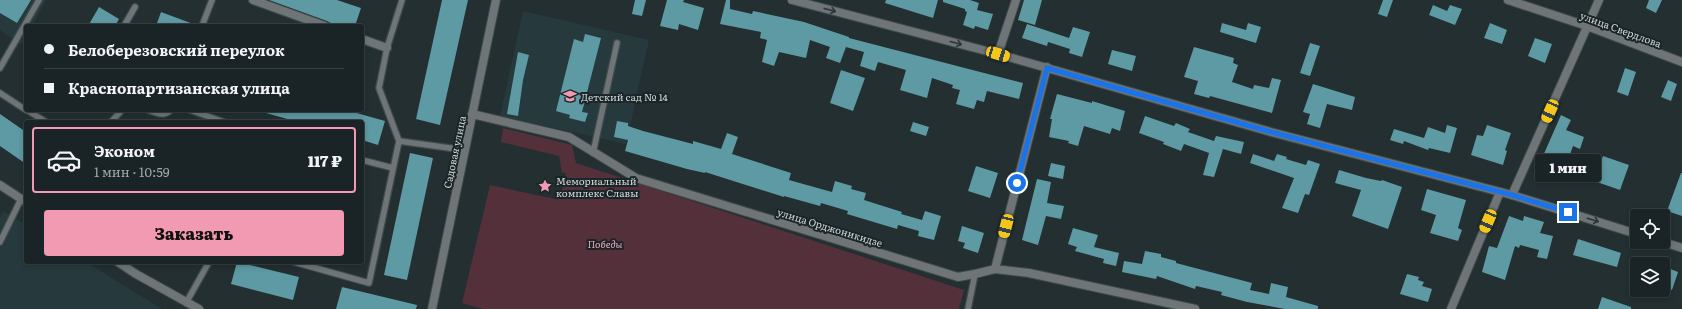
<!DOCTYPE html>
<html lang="ru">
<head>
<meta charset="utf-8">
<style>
	:root { --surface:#1a2325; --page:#272f32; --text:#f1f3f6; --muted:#9fa4a7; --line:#384042; --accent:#f19ab2 }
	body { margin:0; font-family:Literata,serif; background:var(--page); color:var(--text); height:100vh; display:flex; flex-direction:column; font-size:15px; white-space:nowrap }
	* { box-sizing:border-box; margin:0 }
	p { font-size:13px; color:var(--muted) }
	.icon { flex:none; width:22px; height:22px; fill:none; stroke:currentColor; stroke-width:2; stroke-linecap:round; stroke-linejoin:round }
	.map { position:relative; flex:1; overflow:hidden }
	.side { position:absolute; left:24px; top:120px; width:340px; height:144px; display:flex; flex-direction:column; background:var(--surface); border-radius:4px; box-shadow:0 2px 6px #0003,0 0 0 1px var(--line) }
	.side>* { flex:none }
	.guide { position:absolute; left:24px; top:24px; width:340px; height:88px; border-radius:4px; box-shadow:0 2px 6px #0003,0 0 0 1px var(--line); display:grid; align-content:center; height:88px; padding:0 20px; background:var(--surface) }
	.controls { position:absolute; left:1630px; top:209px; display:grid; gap:8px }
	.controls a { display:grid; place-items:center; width:40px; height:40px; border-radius:4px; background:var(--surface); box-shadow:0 2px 6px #0003,0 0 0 1px var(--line); font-size:20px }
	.end { position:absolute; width:18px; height:18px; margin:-9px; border:5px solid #1a73e8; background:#fff; box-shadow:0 0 0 2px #fff }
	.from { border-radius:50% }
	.bubble { position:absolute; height:28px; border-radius:4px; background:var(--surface); box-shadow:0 2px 6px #0003,0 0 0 1px var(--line); font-size:13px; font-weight:800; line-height:28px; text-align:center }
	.car { position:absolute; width:12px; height:24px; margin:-12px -6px; border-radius:5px; box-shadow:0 0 3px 1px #0007; background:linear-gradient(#f5c518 24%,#345 0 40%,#f5c518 0 76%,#345 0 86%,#f5c518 0) }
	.guide b { display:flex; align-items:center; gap:14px; height:38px; font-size:15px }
	.guide b+b { border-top:1px solid var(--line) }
	.guide i { width:10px; height:10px; background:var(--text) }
	ul { padding:7px 0 0; list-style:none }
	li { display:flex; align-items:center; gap:12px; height:66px; margin:0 8px 6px; padding:0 12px; border:2px solid var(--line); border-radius:4px }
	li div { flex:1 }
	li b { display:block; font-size:15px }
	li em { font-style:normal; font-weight:800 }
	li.on { border-color:var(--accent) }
	li>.icon { width:36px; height:36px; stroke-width:1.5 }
	.cta { display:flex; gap:8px; margin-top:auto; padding:8px 20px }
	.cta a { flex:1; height:46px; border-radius:4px; background:var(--accent); color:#111; font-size:16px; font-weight:800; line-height:46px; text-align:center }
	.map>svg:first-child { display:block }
</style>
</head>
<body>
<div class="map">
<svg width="1682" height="309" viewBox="0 0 1682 309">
	<rect width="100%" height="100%" fill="#232f31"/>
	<path fill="#263a3d" d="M0,0h46l-14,26h-6v10l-5,9 -21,-15z
		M523,11l126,29 -23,104 -126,-28z
		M3,211l23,14v37h60l76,47h-162v-92z"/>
	<path fill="#54303a" d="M503,128l69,17 4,18 388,127 -5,19h-476l-21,-6 28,-118 65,14 3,-9h4l4,-17h-4l-3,-17 -58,-14z"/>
	<path fill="#5d9aa3" d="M0,0h31l-14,23 -17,-10z
		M269,0h68l24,8 -6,18h-19l-9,-5z
		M442,0h26l-28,125 -24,-6z
		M635,0h11l-4,16 -10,-2z
		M667,0h17l-1,2 21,6 -6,22 -19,-6 -1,6 -18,-4z
		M726,0h4v9l22,5 1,-3 51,11 45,15v1l174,45 -4,16 -32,-8 -3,11 -7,-2 -3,9 -18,-5 4,-14 -8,-2 1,-3 -21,-7 -5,20 -27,-8 6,-20 -28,-8 -3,9 -15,-5 4,-14 -18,-5 -6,16 -14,-5 4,-11 -20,-7 -4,18 -27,-6 -5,14 -12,-4 5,-22 -7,-2 1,-6 -41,-8z
		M886,0h52l-5,18 -48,-15z
		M943,0h27l9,3 -2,7 16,4 -5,16 -13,-4 -1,3 -11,-4 4,-13 -2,-1v-2l-22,-7z
		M1024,0h18l-7,25 -17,-5z
		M1383,0h10l-6,17 -9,-3z
		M1649,0h13l-6,13 -10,-5z
		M1433,5l14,6 3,-6 12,4 -7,16 -26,-10z
		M99,7l20,12 -4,7h-27z
		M161,12l35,13v1h-40z
		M1222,23l24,7 2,-7 13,4 -5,16 -36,-11z
		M1490,23l17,7 -5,14 -18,-6z
		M1027,24l42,14 4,-11 17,5 -8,25 -13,-4 1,-4 -22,-7 -1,4 -25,-8z
		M585,34l16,4 -19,74 6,1 -3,9 -16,-4 1,-3 -14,-4 18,-72 9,3z
		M1535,38l17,6 -7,19 -17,-7z
		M1310,43l10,3 -10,30 -10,-3z
		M1194,47l40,11 -1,5 5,2 -6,17 21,7 1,-4 15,3 3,-10 9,2 -9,33 -62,-17 -1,2 -15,-4 4,-13 -14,-4z
		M1112,50l24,6 -4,15 -24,-7z
		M518,52l11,3 -6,25 -5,36 -11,-2z
		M1625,68l11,4 -8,24 -11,-4z
		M841,70l24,8 -12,33 -23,-8z
		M1668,80l9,4 -6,17 -10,-4z
		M1313,84l42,13 -3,13 -25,-6 -7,24 -13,-4 3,-10 -7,-2z
		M1057,94l35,9v-2l33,10 -5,20 -8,-3 -2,6 -26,-8 -6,20 -10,-3 1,-2 -20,-4 3,-18h-2z
		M267,110h79l39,11 -7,24 -16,-5v-18h-64l-32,-9z
		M0,114l26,18v32l-26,-18z
		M1561,115l10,5 -5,10 18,7 -4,12 -7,-3 -10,28 -24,-9z
		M1145,116l29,10 2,-3 14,6 -2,3 26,9 2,-5 28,6 -3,12 -18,-5 -9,28 -11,-2 6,-22 -25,-9 -3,7 -18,-7 1,-2 -25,-9z
		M617,121l11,2v3l15,5 50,13v-3l28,8 6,-16 11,4 -6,17 59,19 -2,7 43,12 3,-11 17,5 -1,3 15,4 -2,7 38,12 -1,2 21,6 3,-9 16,5 -7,24 -16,-4 1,-5 -21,-6 -1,4 -50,-15 1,-3 -27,-8 -1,3 -36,-10v1l-79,-25v1l-18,-4 -62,-18 3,-11 -14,-3z
		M913,122l16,5 -3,9 -16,-5z
		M1447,125l10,3 -7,25 -21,-5 -1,2 -24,-9 -1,3 -13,-4 4,-11 30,9 4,-11 17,6z
		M1487,125l24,8 -6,17 2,1 -4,14 -32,-10 6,-20 6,1z
		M410,153l23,5 -26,122 -23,-5z
		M1253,154l21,7 3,-7 10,3 -1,2 20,6 2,-5 12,4 -11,31 -4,-1 -7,19 -16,-5 12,-30 -44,-15z
		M1603,156l26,9 -9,25 -26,-9z
		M1051,163l14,3 -2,13 -15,-3z
		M976,166l22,7 -8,25 -22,-7z
		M1339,170l27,8 15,3 1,-1 20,7 -14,42 -36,-13 9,-26 -26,-7z
		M1681,173h1v43l-15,-5z
		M1037,179l14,3 -4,21 17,3 -3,13 -15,-3 -8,29 -16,-5z
		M1427,189l39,11 -8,28 4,2 -4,11 -28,-8 6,-18 -15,-5z
		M1509,216l14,5 1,-5 20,6 -4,11 13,3 -6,23 -10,-2 2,-7 -19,-5 -1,3 -4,-2 -10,34 -23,-8 7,-26 8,2z
		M962,226l22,7 -6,20 -15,-5 2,-5 -7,-2z
		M1073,228l25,7 -4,12 25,6 -3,13 -13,-3 1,-4 -29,-8 2,-4 -9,-3z
		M1578,239l43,14 -4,14 -44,-12z
		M1145,251l16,3v3l15,4v2l76,20 -2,7 19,4 2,-11 17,4 -2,10 32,9v3h-33l-38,-7 -26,-7 1,-3 -26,-6 -1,3 -38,-13 -1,3 -34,-7 2,-11 18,3z
		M237,262l62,15 -6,23 -62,-16z
		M1663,266l15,6 -6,18 -9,-3z
		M1407,274l12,3 -1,3 6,2 -2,4 10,3 -4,13 -28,-8z
		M342,287l75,18 -1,4h-80z
		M1602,297l29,10v2h-33z"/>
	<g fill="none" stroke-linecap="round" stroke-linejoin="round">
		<g stroke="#3f4a4c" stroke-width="8">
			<path id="service" d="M124,26l11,-19
				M202,26l10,-26
				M0,68l39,-68
				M0,93l26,17
				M27,110l19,12
				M148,110c8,3 16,7 23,0
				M190,110l34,12
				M111,122l11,-12
				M399,141l-20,-53 8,-40 15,-48
				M593,153l24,-110
				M362,160l31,8
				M0,242l21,-43
				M294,262l75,21 30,-142 65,9
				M186,303l23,-41
				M968,309l7,-35"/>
		</g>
		<g stroke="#3f4a4c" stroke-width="10">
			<path id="minor" d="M253,0l72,26
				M1508,0l79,26 95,36
				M362,39l25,9
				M998,54l18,-54
				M472,114l97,23 67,41 322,99 17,-3 20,-5 34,4 166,36
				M0,185l26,17
				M1512,195l87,-195
				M118,262l18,12 63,35
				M995,269l52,-202
				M1451,309l49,-117"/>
		</g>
		<g stroke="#3f4a4c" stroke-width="10">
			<path id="tertiary" d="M792,0l206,54 273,78 241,63 125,39
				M1663,242l19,6
				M432,309l64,-309"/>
		</g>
		<use href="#service" stroke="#6f7576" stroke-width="5.5"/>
		<use href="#minor" stroke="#6f7576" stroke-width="8"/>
		<use href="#tertiary" stroke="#6f7576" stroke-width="8"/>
	</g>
	<defs><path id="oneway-shaft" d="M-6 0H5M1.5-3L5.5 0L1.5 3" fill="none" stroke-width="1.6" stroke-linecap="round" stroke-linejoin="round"/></defs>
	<g stroke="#2b3537">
		<use href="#oneway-shaft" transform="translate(830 10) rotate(15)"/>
		<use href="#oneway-shaft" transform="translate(956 43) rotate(15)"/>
		<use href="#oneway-shaft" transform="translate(1593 220) rotate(17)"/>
	</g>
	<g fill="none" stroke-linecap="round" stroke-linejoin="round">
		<path stroke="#1a73e8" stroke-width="5" d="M1017,183l30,-115 224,64 241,63 56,17"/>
	</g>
	<defs>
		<g id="school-bare" transform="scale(1.08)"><path d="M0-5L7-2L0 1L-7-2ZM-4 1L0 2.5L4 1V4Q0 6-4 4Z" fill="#f19ab2" stroke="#1a2527" stroke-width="2.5" paint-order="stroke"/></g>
		<g id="sight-bare" transform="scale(1.08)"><path d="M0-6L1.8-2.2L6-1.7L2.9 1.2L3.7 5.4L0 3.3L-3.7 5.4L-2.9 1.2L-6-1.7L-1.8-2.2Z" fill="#f19ab2" stroke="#1a2527" stroke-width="2.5" paint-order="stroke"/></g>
	</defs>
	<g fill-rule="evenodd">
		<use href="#school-bare" x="570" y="96"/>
		<use href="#sight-bare" x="545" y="186"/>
	</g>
	<g text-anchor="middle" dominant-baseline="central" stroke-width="4" stroke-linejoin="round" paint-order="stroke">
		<g font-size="10" fill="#d0d7d8" stroke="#1a2527">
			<text transform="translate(1621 29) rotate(20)">улица Свердлова</text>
			<text transform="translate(454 152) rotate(-78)">Садовая улица</text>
			<text transform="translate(830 227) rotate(17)">улица Орджоникидзе</text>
		</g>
		<g font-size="10" fill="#d0d7d8" stroke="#1a2527" text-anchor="start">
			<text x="581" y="96">Детский сад № 14</text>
			<text x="556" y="180">Мемориальный<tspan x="556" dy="12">комплекс Славы</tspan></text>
		</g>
		<g font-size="10" font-style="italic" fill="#f4a7bc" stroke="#1a2527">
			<text x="605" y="243">Победы</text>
		</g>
	</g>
</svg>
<div class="controls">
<a><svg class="icon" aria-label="locate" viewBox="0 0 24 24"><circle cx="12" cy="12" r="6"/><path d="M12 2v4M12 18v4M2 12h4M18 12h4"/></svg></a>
<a><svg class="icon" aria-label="layers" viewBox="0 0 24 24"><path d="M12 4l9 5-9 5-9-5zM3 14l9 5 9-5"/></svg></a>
</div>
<i class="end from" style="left:1017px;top:183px"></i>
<i class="end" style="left:1568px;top:212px"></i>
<div class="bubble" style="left:1535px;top:154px;width:66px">1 мин</div>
<i class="car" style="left:998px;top:54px;rotate:106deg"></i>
<i class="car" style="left:1550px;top:111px;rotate:204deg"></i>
<i class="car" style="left:1488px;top:221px;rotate:203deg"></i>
<i class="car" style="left:1006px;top:226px;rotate:194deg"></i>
<div class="guide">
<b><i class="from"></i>Белоберезовский переулок</b>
<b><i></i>Краснопартизанская улица</b>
</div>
<section class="side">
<ul>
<li class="on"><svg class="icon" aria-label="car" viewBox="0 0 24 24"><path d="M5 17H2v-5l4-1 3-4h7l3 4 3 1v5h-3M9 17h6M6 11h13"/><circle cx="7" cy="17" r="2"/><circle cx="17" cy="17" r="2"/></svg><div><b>Эконом</b><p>1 мин · 10:59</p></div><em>117 ₽</em></li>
</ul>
<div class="cta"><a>Заказать</a></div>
</section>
</div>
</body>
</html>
